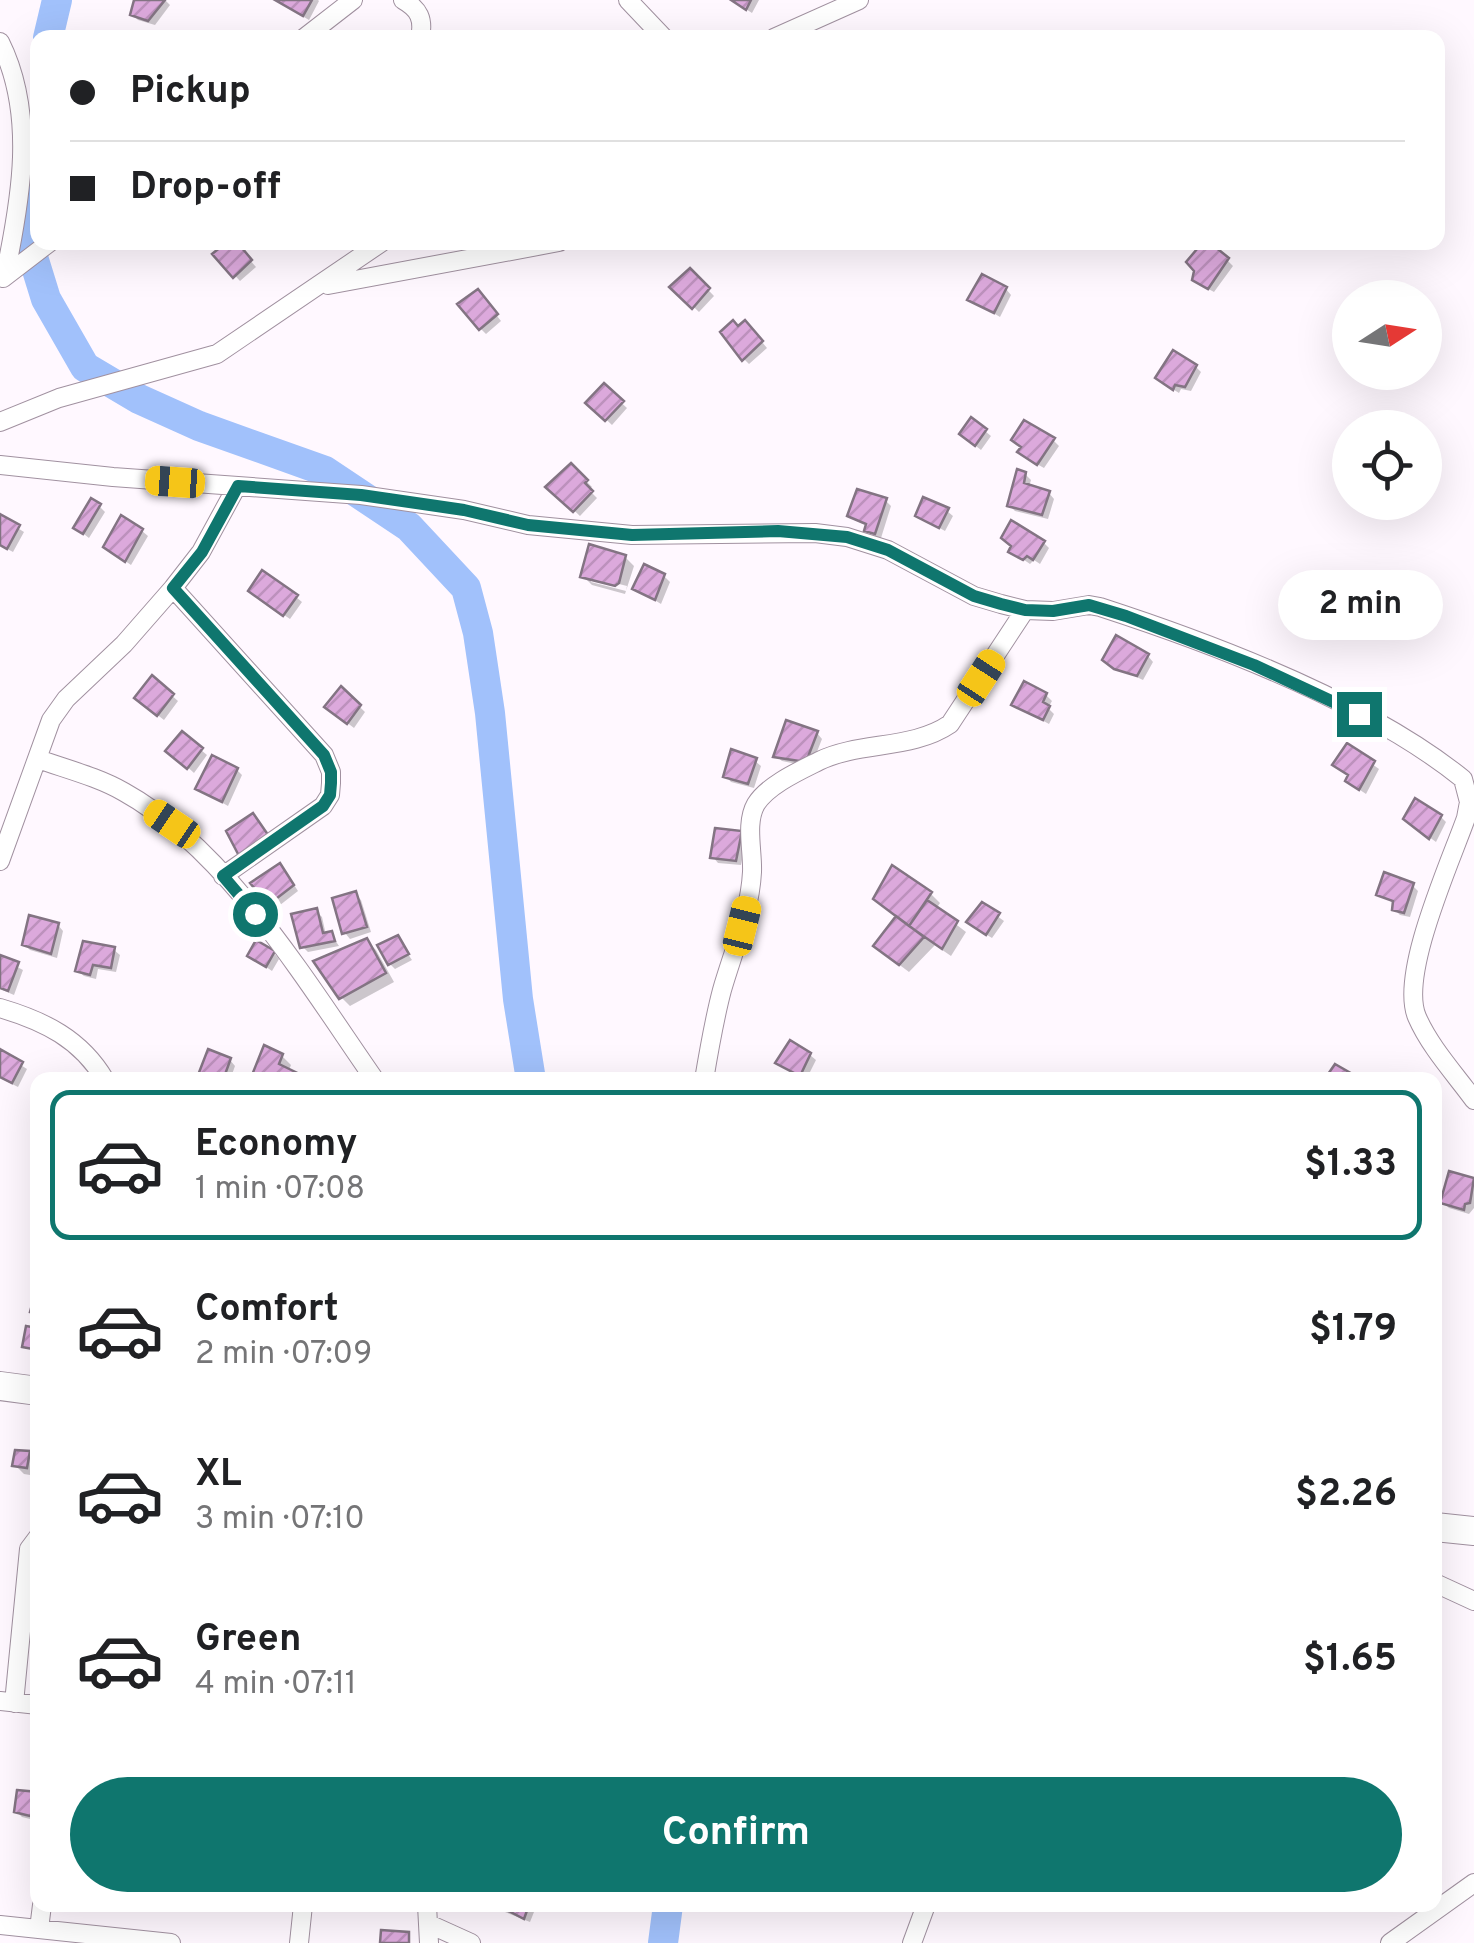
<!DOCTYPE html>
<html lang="en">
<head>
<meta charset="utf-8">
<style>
	:root { --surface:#fff; --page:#f6f6f6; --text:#202124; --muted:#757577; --line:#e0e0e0; --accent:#0f766e }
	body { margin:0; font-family:Overpass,sans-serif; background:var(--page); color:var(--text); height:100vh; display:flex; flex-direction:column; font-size:38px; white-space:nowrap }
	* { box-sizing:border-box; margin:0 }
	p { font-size:32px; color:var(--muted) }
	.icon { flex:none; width:55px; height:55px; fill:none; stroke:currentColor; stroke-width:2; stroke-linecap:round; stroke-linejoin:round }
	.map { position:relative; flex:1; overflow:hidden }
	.sheet { position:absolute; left:30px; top:1072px; width:1412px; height:840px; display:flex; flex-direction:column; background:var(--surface); border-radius:20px; box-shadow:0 10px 40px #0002 }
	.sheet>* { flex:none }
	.top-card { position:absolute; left:30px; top:30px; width:1415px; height:220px; border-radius:20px; box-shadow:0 10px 40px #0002; display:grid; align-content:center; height:220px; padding:0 40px; background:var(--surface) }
	.needle { width:65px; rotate:78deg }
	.controls { position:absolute; left:1332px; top:280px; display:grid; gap:20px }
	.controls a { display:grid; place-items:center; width:110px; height:110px; border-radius:50%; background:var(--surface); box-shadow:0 10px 40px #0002; font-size:50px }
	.end { position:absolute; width:45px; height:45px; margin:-22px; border:12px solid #0f766e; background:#fff; box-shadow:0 0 0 5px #fff }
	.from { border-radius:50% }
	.bubble { position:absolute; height:70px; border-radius:35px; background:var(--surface); box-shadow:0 10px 40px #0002; font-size:32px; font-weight:700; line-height:70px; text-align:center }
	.car { position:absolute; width:30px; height:60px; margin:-30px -15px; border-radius:12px; box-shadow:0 0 8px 2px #0007; background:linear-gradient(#f5c518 24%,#345 0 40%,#f5c518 0 76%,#345 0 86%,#f5c518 0) }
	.top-card b { display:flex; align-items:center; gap:35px; height:95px; font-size:38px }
	.top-card b+b { border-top:2px solid var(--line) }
	.top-card i { width:25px; height:25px; background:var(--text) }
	ul { padding:18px 0 0; list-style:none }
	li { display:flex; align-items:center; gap:30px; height:150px; margin:0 20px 15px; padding:0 20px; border:5px solid transparent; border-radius:20px }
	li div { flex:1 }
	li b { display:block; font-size:38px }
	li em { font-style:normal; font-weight:700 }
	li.active { border-color:var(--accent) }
	li>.icon { width:90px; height:90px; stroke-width:1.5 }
	.action { display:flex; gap:20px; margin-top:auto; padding:20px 40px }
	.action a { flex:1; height:115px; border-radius:60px; background:var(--accent); color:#fff; font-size:40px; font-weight:700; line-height:115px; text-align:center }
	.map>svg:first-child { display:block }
</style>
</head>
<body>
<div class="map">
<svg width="1474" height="1943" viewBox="0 0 1474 1943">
	<defs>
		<pattern id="building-hatch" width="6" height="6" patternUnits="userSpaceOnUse" patternTransform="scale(2.5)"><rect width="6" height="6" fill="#dca9dc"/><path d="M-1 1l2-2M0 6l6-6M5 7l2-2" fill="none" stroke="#bd91bd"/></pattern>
	</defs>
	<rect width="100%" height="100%" fill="#fff8ff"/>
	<path fill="#0003" fill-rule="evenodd" d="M137,0h28l5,5 -15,20 -17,-5 -6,-6z
		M732,0h27l-7,13z
		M277,1l41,-1 1,1 -10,19z
		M234,242l22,25 -16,14 -24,-26z
		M1227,260l6,6 -19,26 -13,-7z
		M690,271l24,25 -15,16 -26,-25z
		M1006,289l5,6 -11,22 -30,-18z
		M483,298l18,23 -15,13 -6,-6z
		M750,328l17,20 -18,16 -5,-5 -6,-30z
		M1195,366l6,6 -10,19 -10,-2 -2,4 -16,-10z
		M604,387l23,21 -15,17 -23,-22z
		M985,431l6,5 -10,14 -14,-11z
		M1053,440l6,6 -15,22 -18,-10z
		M571,466l21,21 -4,2 9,9 -17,18 -31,-29z
		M1025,474l6,6 -2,7 20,6 5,6 -6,20 -33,-8 -5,-5z
		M885,500l6,6 -10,32 -8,-2 -6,-5 1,-5 -18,-11z
		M99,506l6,6 -16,26 -13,-10z
		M947,511l6,5 -8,15 -27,-15z
		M0,517l24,15 -11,20 -13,-7z
		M142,531l6,5 -17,29 -19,-13z
		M1044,543l5,5 -9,16 -6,-4 -4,4 -19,-13z
		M625,557l9,9 -9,28 -33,-9 -9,-9zM591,577l36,9 -1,5 -35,-9z
		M664,576l6,6 -9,22 -26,-16z
		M256,596l40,1 6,5 -12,17z
		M1148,656l5,6 -10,18 -32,-15z
		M152,678l26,23 -14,19 -22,-17z
		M342,690l23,22 -11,16 -21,-16z
		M1046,695l6,6 -4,7 6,6 -5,10 -35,-19z
		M817,733l5,6 -11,28 -29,-6 -6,-5z
		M1347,746l32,23 -13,25 -12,-8z
		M169,750h32l6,5 -13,18z
		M755,761l6,5 -7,22 -23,-6 -5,-6z
		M237,770l5,5 -14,31 -30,-17z
		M1441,817l5,5 -10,20 -25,-18z
		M741,833l5,6 -5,26 -23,-2 -5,-6z
		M893,868l38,26 9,9 -4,6 30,23 -15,24 -16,-11 -26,27 -24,-18 13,-36 -22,-19z
		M285,871l13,20 -23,18 -5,-6z
		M1412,885l6,6 -8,26 -10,-2 -6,-6 1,-5 -16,-10z
		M355,894l6,6 10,32 -21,7 -5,-6z
		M982,905l22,16 -12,17 -18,-11z
		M316,911l6,6 4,18 5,-1 8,12 -31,6 -6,-6z
		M58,925l5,6 -6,27 -27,-8 -6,-6z
		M397,938l15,22 -17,9 -5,-5z
		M367,941l9,9 18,32 -44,24 -9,-9z
		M114,950l6,5 -4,17 -18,-3 -2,10 -12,-3 -6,-5z
		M274,953l5,6 -7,12 -22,-15z
		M0,958l23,12 -9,25 -14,-6z
		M0,1052l27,17 -9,18 -18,-9z
		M810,1055l6,5 -10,20 -28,-17z
		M282,1056l9,9 -2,5 17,10h-53z
		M230,1060l5,6 -5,14h-24l-5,-5z
		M1451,1174l23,6v28l-5,6 -20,-6 -6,-6z
		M29,1453l9,9 -2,14 -12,-2 -9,-9z
		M38,1795v26l-16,-4 -6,-6z
		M499,1905h30l5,7 -4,10 -25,-10z"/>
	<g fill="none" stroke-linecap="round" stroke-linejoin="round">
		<path stroke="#a1c1fb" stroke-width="30" d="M48,38l9,-38
			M38,124l-9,120 17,55 39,68 54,32 60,27 126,45 84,56 57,61 12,45 12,80 28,286 13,81
			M663,1943l5,-38"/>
	</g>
	<path fill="url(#building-hatch)" stroke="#837483" stroke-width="2.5" d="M134,0h31l-17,21 -18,-6z
		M275,0h37l-9,16z
		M731,0h20l-5,10z
		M227,242h10l15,18 -19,18 -21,-24z
		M1203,242h6l20,16 -21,31 -16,-9 2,-9 -8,-9z
		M690,268l20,20 -18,21 -23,-22z
		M982,274l25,13 -13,26 -27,-13z
		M478,289l20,25 -19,16 -22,-26z
		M733,320l5,6 7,-6 18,21 -21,20 -22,-29z
		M1173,350l24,15 -12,22 -10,-2 -2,5 -18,-12z
		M604,383l20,18 -19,20 -20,-18z
		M971,417l16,12 -12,17 -16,-12z
		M1024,420l31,18 -18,27 -20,-13 4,-5 -10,-7z
		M571,463l17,17 -3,3 8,8 -20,21 -28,-25z
		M1017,469l9,3 -2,11 26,8 -8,24 -35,-9z
		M857,489l30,9 -12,36 -11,-3 2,-7 -19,-8z
		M923,497l26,11 -10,20 -24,-12z
		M91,498l10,6 -18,30 -10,-6z
		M0,514l20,11 -13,24 -7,-4z
		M121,515l22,14 -18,33 -22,-15z
		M1011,520l34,21 -12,19 -6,-4 -4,4 -15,-8 3,-6 -10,-8z
		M589,544l37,11 -7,28 -4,3 -35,-9z
		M644,564l21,10 -10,26 -23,-11z
		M262,570l36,25 -15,21 -35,-25z
		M1116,635l33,19 -12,22 -23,-7 -12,-9z
		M152,675l22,19 -17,22 -23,-18z
		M1024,681l23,12 -4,9 7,4 -7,14 -32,-15z
		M341,686l20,19 -14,19 -23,-17z
		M786,720l32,11 -12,31 -33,-5z
		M182,731l21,17 -16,21 -22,-18z
		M1347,743l28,18 -16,29 -14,-9 3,-6 -16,-10z
		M731,749l26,9 -9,26 -25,-7z
		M212,755l26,13 -16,34 -27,-13z
		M1415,798l27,17 -13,24 -26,-20z
		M253,813l18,26 -28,16 -5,-1 -12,-23z
		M715,828l27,3 -6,30 -26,-3z
		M280,863l14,22 -26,20 -18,-22z
		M892,865l40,27 -23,34 -36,-27z
		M1384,872l30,11 -10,30 -12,-3 1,-9 -17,-6z
		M356,891l11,36 -25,7 -10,-36z
		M927,900l31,21 -16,28 -33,-23z
		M982,902l18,11 -14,22 -20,-13z
		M317,908l6,25 9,-2 3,10 -35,7 -9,-34z
		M29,915l30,8 -8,31 -29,-9z
		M896,916l28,21 -25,28 -26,-19z
		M398,935l11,19 -21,11 -11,-20z
		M367,938l19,35 -47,26 -26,-38z
		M256,940l19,11 -9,16 -19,-11z
		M83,941l32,6 -4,21 -18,-3 -3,10 -15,-4z
		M0,955l19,7 -11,29 -8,-3z
		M790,1040l21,13 -11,23 -25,-13z
		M264,1045l19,9 -4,10 33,16h-62z
		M0,1049l23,13 -11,21 -12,-6z
		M208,1049l23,9 -8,22 -25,-5z
		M1335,1064l19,11 -3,5h-27z
		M1449,1171l25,7 -4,25 -5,1 -1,6 -24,-7z
		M38,1281v33l-8,-2z
		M26,1326l12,2v22l-16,-3z
		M15,1450l15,1 -3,17 -15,-2z
		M17,1790l21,2v26l-24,-6z
		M497,1905h32l-5,14z
		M381,1930l28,2v11h-29z"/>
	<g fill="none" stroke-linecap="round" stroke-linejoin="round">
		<g stroke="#a191a0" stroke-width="20">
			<path id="street" d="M403,0c16,9 21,19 17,38
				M628,0l36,38
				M304,38l49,-38
				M774,38l85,-38
				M0,42c36,72 21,157 5,233
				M3,278l47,-36
				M328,285l231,-43
				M0,422l59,-24 158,-44 165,-112
				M0,465l113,12 248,18 103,15 64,15 104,10 183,-2 32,4 41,13 86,46 27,8 24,6 28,1 36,-6 11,2c114,37 269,96 363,172l6,23 -3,16c-16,45 -67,157 -49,199 13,30 38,57 57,83
				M173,588l151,167 7,17v11l-1,12 -7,11 -100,70
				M38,759c28,10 60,18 86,33 103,57 184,192 251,288
				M0,861l51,-141 15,-21 58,-55 49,-56 28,-36 36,-66
				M0,1008c44,13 81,31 105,72
				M704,1080c5,-30 10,-60 18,-90 11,-38 28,-78 30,-118 1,-21 -7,-49 4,-68 12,-19 43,-33 63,-43 41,-20 93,-11 131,-37l75,-114
				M1435,1583l39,18
				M0,1701l38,4
				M14,1703l15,-154 9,-12
				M427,1905l2,38
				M429,1924l42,19
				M0,1925l171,18
				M39,1929l3,-24
				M299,1943l4,-38
				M912,1943l14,-38
				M1390,1943l84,-60"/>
		</g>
		<g stroke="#a191a0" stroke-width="30">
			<path id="secondary" d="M0,1386l38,5
				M1435,1527l39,4"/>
		</g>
		<use href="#street" stroke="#fff" stroke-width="18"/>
		<use href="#secondary" stroke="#fff" stroke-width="28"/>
	</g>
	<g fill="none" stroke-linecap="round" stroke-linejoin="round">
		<path stroke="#0f766e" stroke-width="12" d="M255,914l-32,-38 100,-70 7,-11 1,-12v-11l-7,-17 -151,-167 29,-36 36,-66 123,9 103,15 64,15 104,10 146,-4 69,6 41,13 86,46 27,8 24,6 28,1 36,-6 37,11 128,49 105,49"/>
	</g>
</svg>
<div class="controls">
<a><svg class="needle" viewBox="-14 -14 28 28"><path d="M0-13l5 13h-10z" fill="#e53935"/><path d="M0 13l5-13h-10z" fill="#757577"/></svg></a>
<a><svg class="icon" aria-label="locate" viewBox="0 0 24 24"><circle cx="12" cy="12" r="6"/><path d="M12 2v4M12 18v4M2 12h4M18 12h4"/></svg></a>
</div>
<i class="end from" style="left:255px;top:914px"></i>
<i class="end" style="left:1359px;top:714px"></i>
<div class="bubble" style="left:1278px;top:570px;width:165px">2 min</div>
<i class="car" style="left:175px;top:482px;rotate:274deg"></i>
<i class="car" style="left:981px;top:678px;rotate:33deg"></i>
<i class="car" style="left:172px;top:824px;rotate:304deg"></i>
<i class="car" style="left:742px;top:926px;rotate:14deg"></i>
<div class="top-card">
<b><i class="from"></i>Pickup</b>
<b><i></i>Drop-off</b>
</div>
<section class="sheet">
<ul>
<li class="active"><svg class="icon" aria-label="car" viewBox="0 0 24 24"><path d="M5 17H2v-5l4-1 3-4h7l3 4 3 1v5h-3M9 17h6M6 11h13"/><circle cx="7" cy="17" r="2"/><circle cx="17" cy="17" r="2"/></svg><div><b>Economy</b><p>1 min · 07:08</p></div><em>$1.33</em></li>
<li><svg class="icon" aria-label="car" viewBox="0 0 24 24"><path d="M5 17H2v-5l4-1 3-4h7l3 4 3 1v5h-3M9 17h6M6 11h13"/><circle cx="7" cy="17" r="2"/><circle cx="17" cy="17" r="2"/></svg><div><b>Comfort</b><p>2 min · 07:09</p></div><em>$1.79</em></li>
<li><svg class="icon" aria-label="car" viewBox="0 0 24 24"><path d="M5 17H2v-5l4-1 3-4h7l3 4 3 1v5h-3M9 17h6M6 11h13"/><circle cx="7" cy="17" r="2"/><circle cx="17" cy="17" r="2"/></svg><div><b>XL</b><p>3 min · 07:10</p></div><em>$2.26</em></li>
<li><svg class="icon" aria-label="car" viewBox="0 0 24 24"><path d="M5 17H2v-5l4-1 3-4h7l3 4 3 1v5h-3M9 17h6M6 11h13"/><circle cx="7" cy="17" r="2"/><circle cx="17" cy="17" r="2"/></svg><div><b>Green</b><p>4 min · 07:11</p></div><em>$1.65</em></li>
</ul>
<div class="action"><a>Confirm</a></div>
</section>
</div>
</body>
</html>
